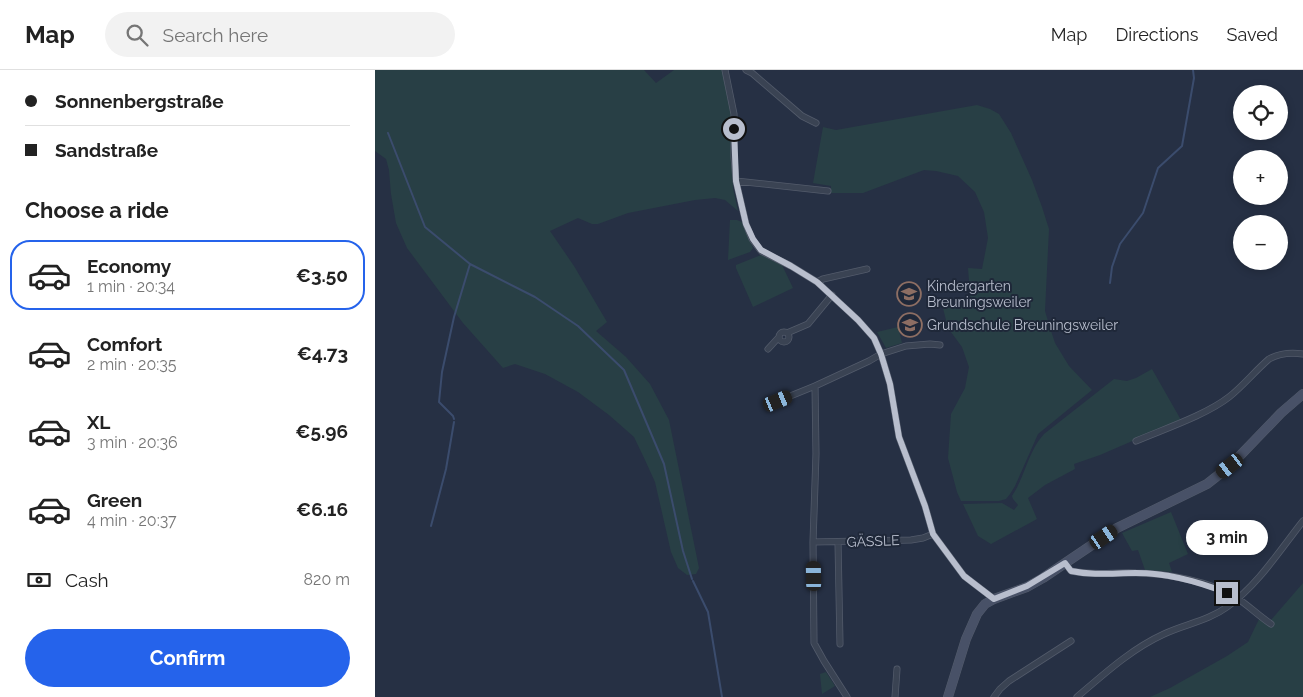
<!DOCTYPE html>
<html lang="en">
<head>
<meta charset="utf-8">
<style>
	:root { --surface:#fff; --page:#f2f2f2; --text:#222; --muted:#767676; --line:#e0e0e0; --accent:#2563eb }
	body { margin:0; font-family:Raleway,sans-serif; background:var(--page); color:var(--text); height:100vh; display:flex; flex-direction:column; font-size:19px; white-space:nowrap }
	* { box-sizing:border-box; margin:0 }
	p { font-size:16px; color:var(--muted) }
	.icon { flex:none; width:28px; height:28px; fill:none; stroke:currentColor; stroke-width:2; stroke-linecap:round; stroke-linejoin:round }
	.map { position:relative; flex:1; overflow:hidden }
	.side { display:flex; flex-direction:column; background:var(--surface); width:375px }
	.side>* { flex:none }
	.hud { display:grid; align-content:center; height:110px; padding:0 25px; background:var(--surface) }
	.tools { position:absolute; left:858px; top:15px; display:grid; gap:10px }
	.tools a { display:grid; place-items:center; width:55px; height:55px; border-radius:50%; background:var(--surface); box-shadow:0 2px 8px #0003; font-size:25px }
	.end { position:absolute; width:22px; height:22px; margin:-11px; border:6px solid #b8becd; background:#111; box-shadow:0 0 0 2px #111 }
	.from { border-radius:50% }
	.bubble { position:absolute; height:35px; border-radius:18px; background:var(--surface); box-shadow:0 2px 8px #0003; font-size:16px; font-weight:700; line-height:35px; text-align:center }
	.car { position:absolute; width:15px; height:30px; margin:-15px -8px; border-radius:6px; box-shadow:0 0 4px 1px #0007; background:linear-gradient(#222 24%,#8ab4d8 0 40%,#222 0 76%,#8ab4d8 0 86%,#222 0) }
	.hud b { display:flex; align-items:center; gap:18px; height:48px; font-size:19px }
	.hud b+b { border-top:1px solid var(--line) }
	.hud i { width:12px; height:12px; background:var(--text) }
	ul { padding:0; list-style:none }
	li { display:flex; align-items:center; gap:15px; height:70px; margin:0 10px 8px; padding:0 15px; border:2px solid transparent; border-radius:20px }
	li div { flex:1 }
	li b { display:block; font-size:19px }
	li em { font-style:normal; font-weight:700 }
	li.on { border-color:var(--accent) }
	li>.icon { width:45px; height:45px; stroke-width:1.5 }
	h2 { padding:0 25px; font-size:22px; line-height:60px }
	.pay { display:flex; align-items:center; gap:12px; height:55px; padding:0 25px; font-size:19px }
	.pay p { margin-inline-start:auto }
	.primary-button { display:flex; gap:10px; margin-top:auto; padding:10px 25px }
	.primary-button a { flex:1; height:58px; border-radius:30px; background:var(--accent); color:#fff; font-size:20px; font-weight:700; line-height:58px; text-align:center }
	header { display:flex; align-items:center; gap:30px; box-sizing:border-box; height:70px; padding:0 25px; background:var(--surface); border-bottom:1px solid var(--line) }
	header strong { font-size:24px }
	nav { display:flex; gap:28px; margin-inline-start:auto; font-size:18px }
	.search { width:350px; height:45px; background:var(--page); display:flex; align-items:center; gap:12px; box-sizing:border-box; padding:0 18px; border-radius:28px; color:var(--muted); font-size:19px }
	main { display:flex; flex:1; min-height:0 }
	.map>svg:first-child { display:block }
</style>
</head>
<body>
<header>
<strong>Map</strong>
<div class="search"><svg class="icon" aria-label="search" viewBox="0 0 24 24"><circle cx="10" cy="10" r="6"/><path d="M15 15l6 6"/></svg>Search here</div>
<nav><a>Map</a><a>Directions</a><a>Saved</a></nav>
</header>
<main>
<section class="side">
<div class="hud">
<b><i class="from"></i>Sonnenbergstraße</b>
<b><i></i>Sandstraße</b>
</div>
<h2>Choose a ride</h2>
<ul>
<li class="on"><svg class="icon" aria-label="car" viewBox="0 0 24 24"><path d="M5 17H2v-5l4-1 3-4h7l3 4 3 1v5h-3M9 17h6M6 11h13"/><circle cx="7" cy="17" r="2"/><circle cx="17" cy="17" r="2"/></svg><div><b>Economy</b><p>1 min · 20:34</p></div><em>€3.50</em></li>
<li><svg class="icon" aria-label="car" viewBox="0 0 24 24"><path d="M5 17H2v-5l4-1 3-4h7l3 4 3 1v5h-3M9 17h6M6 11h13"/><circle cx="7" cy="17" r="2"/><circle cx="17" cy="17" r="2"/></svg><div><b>Comfort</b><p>2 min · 20:35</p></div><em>€4.73</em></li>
<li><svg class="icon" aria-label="car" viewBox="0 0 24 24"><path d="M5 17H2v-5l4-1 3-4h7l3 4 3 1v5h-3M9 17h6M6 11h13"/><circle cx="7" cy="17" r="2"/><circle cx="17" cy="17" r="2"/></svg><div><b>XL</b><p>3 min · 20:36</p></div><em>€5.96</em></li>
<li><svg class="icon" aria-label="car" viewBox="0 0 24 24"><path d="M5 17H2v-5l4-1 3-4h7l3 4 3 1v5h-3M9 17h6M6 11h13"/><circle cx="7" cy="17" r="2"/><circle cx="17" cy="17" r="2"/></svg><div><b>Green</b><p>4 min · 20:37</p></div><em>€6.16</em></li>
</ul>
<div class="pay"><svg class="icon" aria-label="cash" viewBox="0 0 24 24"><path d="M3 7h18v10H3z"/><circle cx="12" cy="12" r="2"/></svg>Cash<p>820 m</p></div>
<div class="primary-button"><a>Confirm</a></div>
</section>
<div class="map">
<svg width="928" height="627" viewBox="0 0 928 627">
	<rect width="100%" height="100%" fill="#263044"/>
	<path fill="#283f45" d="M0,0h269l12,13 18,-13h48l9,43 2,75 5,23 -13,-11 -10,-2 -20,2 -67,13 -30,11h-6l-14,-6 -28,13 24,35 33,56 -11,9 30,26 24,27 19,36 30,148 -3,6 -9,1 -9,-7 -7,-16 -16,-70 -10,-22 -11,-23 -25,-22 -31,-23 -33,-18 -30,-10 -12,4 -40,-45 -56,-75 -11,-25 -5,-29 -2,-24 -3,-11 -11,-8z
		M602,35l13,4 9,5 12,19 21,47 10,27 7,22 -4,82 5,17 5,15 14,23 23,24 -54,44 -23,52 -5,8 -4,5 -7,2h-38l-4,-9 -9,-34 3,-44 14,-26 4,-21 -7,-20 -14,-19 -5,-20 28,-4 -3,-36 14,1 6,-31 -4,-26 -9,-20 -17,-16 -22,-5 -12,-1 -61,23h-32v-7l-18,-3 10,-56 13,3z
		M355,150h7l5,2 11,26 -3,4 -22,8z
		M386,185l21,10 11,23 -40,19 -17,-39v-3z
		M523,257l4,16 -16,5 -9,-16z
		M777,299l29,51 -81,35 -26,9 1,5 -30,16 -17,13 9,21 -46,25 -13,-8 -15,-32 39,-1 12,7 4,-5 -5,-6 -1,-3c13,-19 16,-45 32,-62l70,-55 13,2 9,-3z
		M796,442l17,42 -19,9 3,9 -27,-2 -7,-20 -6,1 -10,-18z
		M928,513v114h-153l20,-9 57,-32 21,-14 13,-27 10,5z
		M451,602l9,14 -13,8 -2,-20z"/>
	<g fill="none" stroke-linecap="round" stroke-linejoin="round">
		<path stroke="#3b4c6d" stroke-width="2" d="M13,63l37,94 45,37 65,33 43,29 46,44 40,94 19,87 9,28
			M735,213l2,-16 8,-23 23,-31 15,-45 24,-22 12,-68 -1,-8
			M79,349l-1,-3 -14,-14 3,-30 12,-55 16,-53
			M56,456l15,-57 8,-47
			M318,511l15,31 14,85"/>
		<g stroke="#535b6b" stroke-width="7">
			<path id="street" d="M350,0l9,44v43l2,24 10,43 6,15 9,12 30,15 26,16 41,38 16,18 7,16 9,30 9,53 26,69 8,28 31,42 30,23
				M371,0l6,3 50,43 14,7
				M361,111l92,10
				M442,212l6,-3 44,-10
				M404 267a5 5 0 1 1 10 0a5 5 0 1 1-10 0Z
				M412,263l21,-9 24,-29
				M393,279l11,-12
				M403,331l37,-15
				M761,371c28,-12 70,-26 93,-44 14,-11 26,-26 40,-38 11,-6 21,-7 34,-5
				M438,472l98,-2 12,-2 10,-4
				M463,472l2,102
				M690,493l6,8c23,5 42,1 65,2 30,0 76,9 101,25 12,8 22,18 34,26
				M472,627l-23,-36 -10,-18 -1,-101 3,-88 -1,-68 54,-25 12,-7 25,-8 24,-2 10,1
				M520,627l2,-28
				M619,627l6,-8 9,-8 62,-40
				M702,627c27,-23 54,-48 87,-63 21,-10 44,-13 63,-27 31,-22 53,-57 76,-86"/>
		</g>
		<g stroke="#535b6b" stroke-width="10">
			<path id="secondary" d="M573,627l18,-58 11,-25 8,-10 9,-5 33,-12 16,-9 74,-50 90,-44 23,-18 51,-53 22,-19"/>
		</g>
		<use href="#street" stroke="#3a4353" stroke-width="5.5"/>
		<use href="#secondary" stroke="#485167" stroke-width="9"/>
	</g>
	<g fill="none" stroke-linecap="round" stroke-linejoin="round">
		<path stroke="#b8becd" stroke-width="6" d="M359,59l2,52 10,43 7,15 8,11 30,16 26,16 41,38 16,18 7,16 9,30 9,53 26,69 8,28 31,42 30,23 33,-13 38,-23 6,8c24,5 42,2 65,2 32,0 61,8 91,20"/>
	</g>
	<defs>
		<g id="school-ring" transform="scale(1.25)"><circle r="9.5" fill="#1f2839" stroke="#8d6e63" stroke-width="1.5"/><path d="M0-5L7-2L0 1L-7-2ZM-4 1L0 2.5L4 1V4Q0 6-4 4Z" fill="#8d6e63"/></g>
	</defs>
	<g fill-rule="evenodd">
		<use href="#school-ring" x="534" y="224"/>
		<use href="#school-ring" x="535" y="255"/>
	</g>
	<g text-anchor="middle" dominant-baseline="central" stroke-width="4" stroke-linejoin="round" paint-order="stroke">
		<g font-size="14" fill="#b8becd" stroke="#1f2839" text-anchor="start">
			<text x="552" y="216">Kindergarten<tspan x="552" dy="16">Breuningsweiler</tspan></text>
			<text x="552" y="255">Grundschule Breuningsweiler</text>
		</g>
		<g font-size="14" fill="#b8becd" stroke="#1f2839">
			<text transform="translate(498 471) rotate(-2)">GÄSSLE</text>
		</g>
	</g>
</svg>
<div class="tools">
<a><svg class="icon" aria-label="locate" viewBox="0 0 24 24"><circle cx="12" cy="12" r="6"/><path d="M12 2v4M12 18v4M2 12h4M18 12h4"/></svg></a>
<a>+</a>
<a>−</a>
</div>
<i class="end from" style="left:359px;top:59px"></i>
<i class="end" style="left:852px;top:523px"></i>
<div class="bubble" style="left:811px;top:450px;width:82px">3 min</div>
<i class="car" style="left:403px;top:331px;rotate:68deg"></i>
<i class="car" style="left:855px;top:396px;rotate:232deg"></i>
<i class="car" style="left:729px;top:467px;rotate:56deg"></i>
<i class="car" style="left:439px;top:506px;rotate:359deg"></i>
</div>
</main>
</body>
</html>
